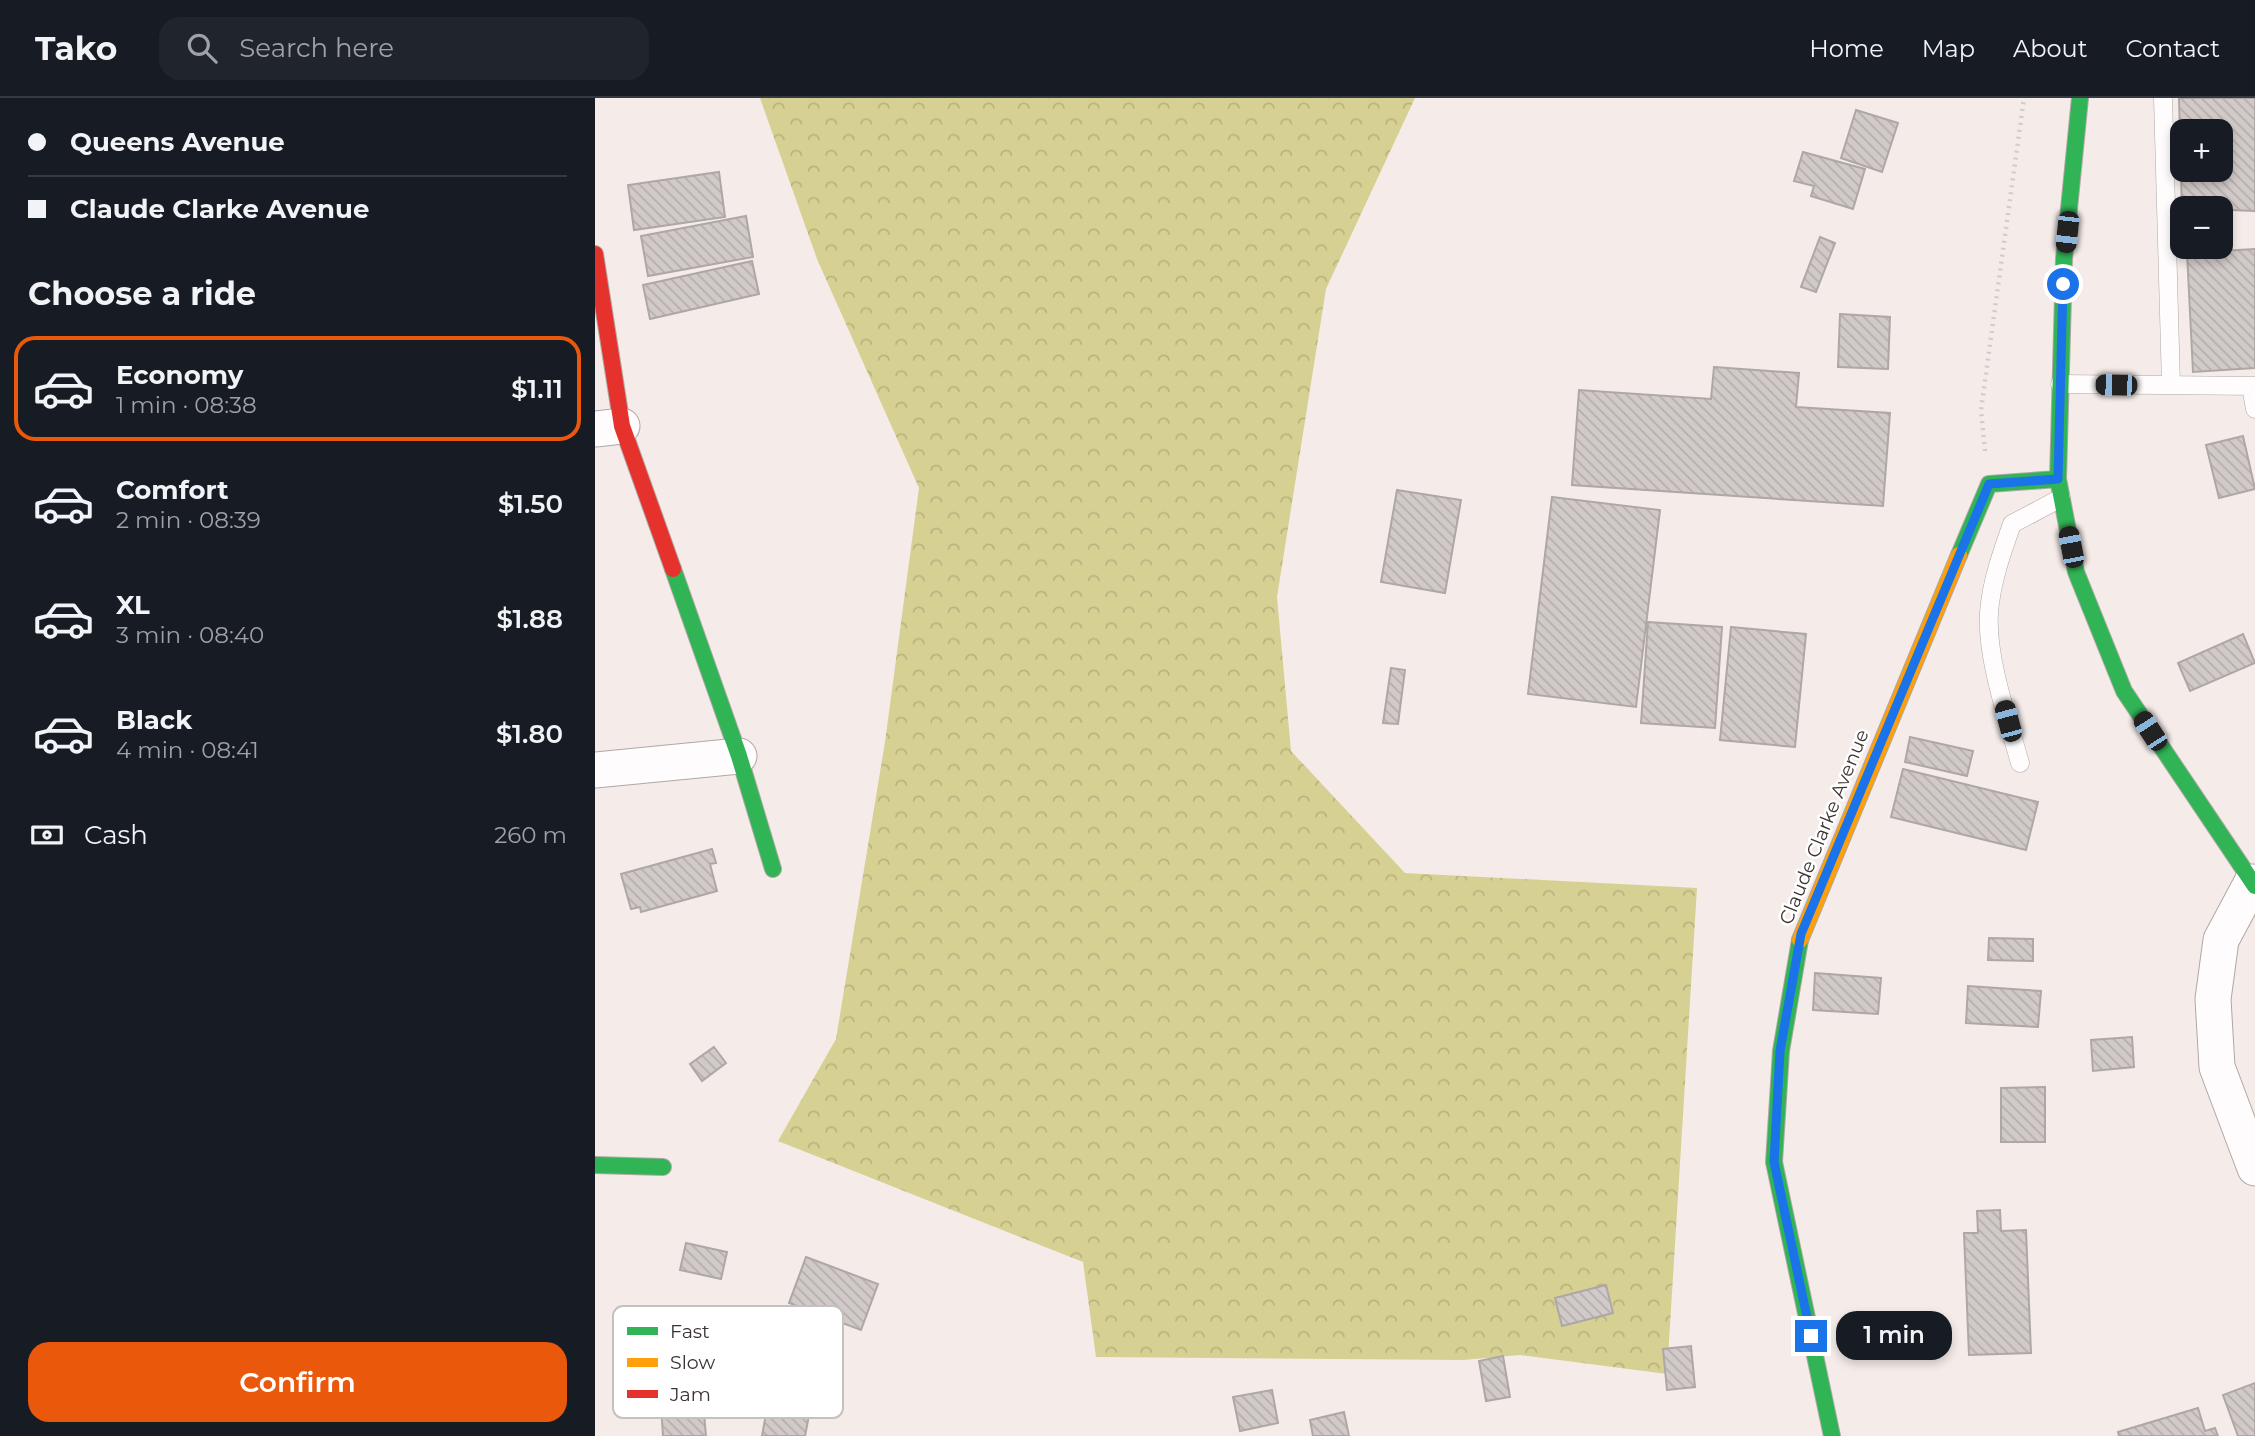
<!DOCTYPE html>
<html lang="en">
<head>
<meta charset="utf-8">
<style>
	:root { --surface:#171b24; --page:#20242c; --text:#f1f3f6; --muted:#9ea1a6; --line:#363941; --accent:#ea580c }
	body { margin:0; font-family:Montserrat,sans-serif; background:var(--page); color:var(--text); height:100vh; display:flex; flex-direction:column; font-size:26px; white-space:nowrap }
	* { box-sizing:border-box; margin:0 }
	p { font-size:23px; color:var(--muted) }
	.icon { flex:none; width:38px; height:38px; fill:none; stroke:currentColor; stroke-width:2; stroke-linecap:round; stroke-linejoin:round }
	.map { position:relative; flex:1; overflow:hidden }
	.side { display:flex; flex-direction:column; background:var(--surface); width:595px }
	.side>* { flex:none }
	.top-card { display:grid; align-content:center; height:154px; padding:0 28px; background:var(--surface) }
	.buttons { position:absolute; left:1575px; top:21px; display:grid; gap:14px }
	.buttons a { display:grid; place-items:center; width:63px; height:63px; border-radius:14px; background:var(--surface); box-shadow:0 4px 10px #0003; font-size:35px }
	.end { position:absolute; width:32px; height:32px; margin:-16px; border:9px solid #1a73e8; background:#fff; box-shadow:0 0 0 4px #fff }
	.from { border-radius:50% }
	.bubble { position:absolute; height:49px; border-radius:21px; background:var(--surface); box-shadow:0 4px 10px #0003; font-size:23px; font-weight:600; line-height:49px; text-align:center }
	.car { position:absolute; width:21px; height:42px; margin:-21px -10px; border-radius:9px; box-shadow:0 0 5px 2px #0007; background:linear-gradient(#222 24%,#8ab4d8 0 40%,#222 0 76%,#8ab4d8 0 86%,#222 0) }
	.top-card b { display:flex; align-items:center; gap:24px; height:66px; font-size:26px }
	.top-card b+b { border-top:2px solid var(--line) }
	.top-card i { width:18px; height:18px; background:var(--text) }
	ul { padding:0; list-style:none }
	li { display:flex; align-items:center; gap:21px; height:105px; margin:0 14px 10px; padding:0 14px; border:4px solid transparent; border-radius:21px }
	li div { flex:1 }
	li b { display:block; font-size:26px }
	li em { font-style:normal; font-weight:600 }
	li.on { border-color:var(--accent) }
	li>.icon { width:63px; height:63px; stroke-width:1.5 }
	h2 { padding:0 28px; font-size:32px; line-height:84px }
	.pay { display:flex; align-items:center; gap:18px; height:77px; padding:0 28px; font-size:26px }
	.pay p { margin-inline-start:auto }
	.button { display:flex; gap:14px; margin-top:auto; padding:14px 28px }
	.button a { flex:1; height:80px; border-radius:21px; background:var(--accent); color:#fff; font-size:28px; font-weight:600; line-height:80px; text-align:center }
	header { display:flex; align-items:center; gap:42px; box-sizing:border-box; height:98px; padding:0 35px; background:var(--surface); border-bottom:2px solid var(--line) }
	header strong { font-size:33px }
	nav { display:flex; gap:38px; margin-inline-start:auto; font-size:24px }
	.search { width:490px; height:63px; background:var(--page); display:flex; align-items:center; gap:18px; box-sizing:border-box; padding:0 24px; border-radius:21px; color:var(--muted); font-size:26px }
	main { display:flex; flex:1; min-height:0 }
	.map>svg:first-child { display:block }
</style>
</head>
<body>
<header>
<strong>Tako</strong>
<div class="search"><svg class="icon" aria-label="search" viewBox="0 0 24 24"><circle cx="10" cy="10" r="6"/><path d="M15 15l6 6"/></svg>Search here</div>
<nav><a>Home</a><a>Map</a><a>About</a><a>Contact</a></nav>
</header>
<main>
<section class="side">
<div class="top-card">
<b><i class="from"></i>Queens Avenue</b>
<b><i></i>Claude Clarke Avenue</b>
</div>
<h2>Choose a ride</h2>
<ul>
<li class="on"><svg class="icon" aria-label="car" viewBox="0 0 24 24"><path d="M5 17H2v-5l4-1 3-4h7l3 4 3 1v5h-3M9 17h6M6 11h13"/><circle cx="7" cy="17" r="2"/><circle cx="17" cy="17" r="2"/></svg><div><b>Economy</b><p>1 min · 08:38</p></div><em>$1.11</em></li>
<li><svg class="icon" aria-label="car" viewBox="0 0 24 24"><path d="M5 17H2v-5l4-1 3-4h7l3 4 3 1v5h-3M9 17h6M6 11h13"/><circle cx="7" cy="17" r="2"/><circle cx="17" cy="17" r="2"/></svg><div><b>Comfort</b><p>2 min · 08:39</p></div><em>$1.50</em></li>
<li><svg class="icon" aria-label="car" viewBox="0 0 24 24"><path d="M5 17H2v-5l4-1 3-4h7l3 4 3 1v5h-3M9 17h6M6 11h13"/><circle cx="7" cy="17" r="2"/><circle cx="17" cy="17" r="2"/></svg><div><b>XL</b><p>3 min · 08:40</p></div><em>$1.88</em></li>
<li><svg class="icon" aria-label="car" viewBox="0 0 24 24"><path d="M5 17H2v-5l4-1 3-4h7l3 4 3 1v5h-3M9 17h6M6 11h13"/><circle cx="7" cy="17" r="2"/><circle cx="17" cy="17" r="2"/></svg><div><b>Black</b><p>4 min · 08:41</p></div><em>$1.80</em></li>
</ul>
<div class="pay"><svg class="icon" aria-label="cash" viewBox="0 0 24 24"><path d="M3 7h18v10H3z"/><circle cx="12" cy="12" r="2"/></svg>Cash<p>260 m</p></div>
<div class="button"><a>Confirm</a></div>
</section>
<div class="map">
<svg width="1660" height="1338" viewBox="0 0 1660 1338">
	<defs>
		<pattern id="forest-crowns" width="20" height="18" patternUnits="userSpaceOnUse" patternTransform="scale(1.75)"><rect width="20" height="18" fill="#d7d093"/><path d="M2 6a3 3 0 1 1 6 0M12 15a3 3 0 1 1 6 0" fill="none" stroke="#b9b37f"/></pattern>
		<pattern id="building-back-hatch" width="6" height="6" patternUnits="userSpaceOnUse" patternTransform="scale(1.75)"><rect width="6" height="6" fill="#d1cac9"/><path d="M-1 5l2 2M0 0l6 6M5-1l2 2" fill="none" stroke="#b4aead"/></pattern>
	</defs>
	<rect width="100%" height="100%" fill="#f5ece9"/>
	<path fill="url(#forest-crowns)" d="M165,0h655l-89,191 -49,308 14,154 114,122 292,15 -30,486 -147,-19 -57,5 -367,-3 -13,-95 -305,-121 58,-102 49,-297 34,-254 -102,-229z"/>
	<path fill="url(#building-back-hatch)" stroke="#aea7a6" stroke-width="2" fill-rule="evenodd" d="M1584,0h76v113l-73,-3v5zM1587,33h39v39h-39z
		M1261,12l42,13 -16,49 -41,-14z
		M1208,54l62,17 -12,40 -42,-13 3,-10 -20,-5z
		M124,74l6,45 -91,13 -6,-45z
		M151,118l7,41 -105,19 -7,-40z
		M1225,139l15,6 -19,49 -15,-5z
		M1660,151v119l-62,4 -6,-119z
		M157,163l7,33 -109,25 -7,-34z
		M1245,216l50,3 -2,52 -50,-2z
		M1119,269l85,6 -3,34 94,6 -7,93 -311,-21 7,-95 132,9z
		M1648,338l12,53 -36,9 -13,-53z
		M802,392l64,10 -16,93 -64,-11z
		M957,399l108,13 -24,197 -108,-13z
		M1053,524l74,5 -7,101 -74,-5z
		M1136,529l75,7 -11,113 -75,-7z
		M1648,536l12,29 -65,28 -12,-28z
		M796,570l14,2 -7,54 -15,-1z
		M1315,639l63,14 -6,25 -62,-14z
		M1308,671l135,33 -12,48 -135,-33z
		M117,751l4,14 -6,1 7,27 -76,21 -1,-5 -9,2 -10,-35z
		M1394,840l44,1v22l-45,-1z
		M1220,875l66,5 -3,36 -65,-4z
		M1373,888l73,5 -3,36 -72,-4z
		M1537,939l2,30 -41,4 -2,-31z
		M119,949l12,16 -24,18 -12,-17z
		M1450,989v55h-44v-54z
		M1405,1112l1,21 25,-1 5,123 -62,2 -5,-122h14l-1,-22z
		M91,1145l41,9 -6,27 -41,-9z
		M211,1159l72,27 -17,46 -72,-27z
		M1011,1187l7,28 -51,13 -7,-28z
		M1096,1248l4,41 -28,3 -4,-41z
		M908,1258l7,41 -24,4 -7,-40z
		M1660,1285v53h-17l-15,-41z
		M677,1292l6,33 -38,8 -7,-34z
		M108,1304l3,34h-43l-2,-31z
		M173,1305l42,7 -5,26h-43z
		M1603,1310l7,23 10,-3 3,8h-99l-1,-4z
		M749,1314l5,24h-36l-3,-16z"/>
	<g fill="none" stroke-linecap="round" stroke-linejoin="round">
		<g stroke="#afa8a5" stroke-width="19">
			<path id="lane" d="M1568,0l8,287
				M1465,286l195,2
				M1656,288l4,23
				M1425,665c-12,-43 -34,-106 -31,-150 2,-30 13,-61 23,-89l49,-26"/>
		</g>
		<g stroke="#afa8a5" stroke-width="37">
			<path id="street" d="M0,331l27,-3
				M0,672l144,-14
				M1657,784l-31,58 -8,59 4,68 38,101"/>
		</g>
		<g stroke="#afa8a5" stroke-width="18">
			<path id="fast" d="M1485,0l-16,161 -6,220 18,93 48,119 131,195
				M1364,457l30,-71 69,-5
				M78,471l66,187 34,113
				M1205,842l-19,111 -7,111 58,274
				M0,1067l68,2"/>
		</g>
		<g stroke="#afa8a5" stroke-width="18">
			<path id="slow" d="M1205,842l159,-385"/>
		</g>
		<g stroke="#afa8a5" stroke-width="18">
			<path id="jam" d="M0,156l27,172 51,143"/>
		</g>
		<path stroke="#cfcccb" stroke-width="4.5" stroke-dasharray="2 5" stroke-linecap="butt" d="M1390,353l-4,-41 43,-312"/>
		<use href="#lane" stroke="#fefcfc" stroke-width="18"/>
		<use href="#street" stroke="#fefcfc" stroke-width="35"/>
		<use href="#fast" stroke="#30b455" stroke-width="16"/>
		<use href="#slow" stroke="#ff9f0a" stroke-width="16"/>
		<use href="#jam" stroke="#e5322d" stroke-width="16"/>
	</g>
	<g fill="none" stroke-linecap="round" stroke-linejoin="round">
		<path stroke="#1a73e8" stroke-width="9" d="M1216,1238l-37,-174 6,-111 21,-117 188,-450 69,-5 5,-195"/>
	</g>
	<g text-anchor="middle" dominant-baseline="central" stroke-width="5" stroke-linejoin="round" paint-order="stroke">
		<g font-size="19" fill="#3a3331" stroke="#fff">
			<text transform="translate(1229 729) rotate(-68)">Claude Clarke Avenue</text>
		</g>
	</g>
	<rect x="18" y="1208" width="230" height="112" rx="10" fill="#fff" stroke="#c4c2c1" stroke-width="2"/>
	<rect x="32" y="1229" width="31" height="8" fill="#30b455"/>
	<rect x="32" y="1260" width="31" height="9" fill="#ff9f0a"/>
	<rect x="32" y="1292" width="31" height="8" fill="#e5322d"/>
	<g font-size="19" fill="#3a3331">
		<text x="75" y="1240">Fast</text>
		<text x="75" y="1271">Slow</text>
		<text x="75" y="1303">Jam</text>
	</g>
</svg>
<div class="buttons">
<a>+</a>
<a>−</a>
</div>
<i class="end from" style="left:1468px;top:186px"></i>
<i class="end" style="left:1216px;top:1238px"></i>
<div class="bubble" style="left:1241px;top:1213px;width:116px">1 min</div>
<i class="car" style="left:1472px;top:134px;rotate:186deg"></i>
<i class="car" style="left:1521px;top:287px;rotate:271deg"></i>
<i class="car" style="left:1476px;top:449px;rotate:349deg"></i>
<i class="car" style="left:1413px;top:623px;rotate:345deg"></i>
<i class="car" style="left:1555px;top:633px;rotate:327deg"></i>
</div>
</main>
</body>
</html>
